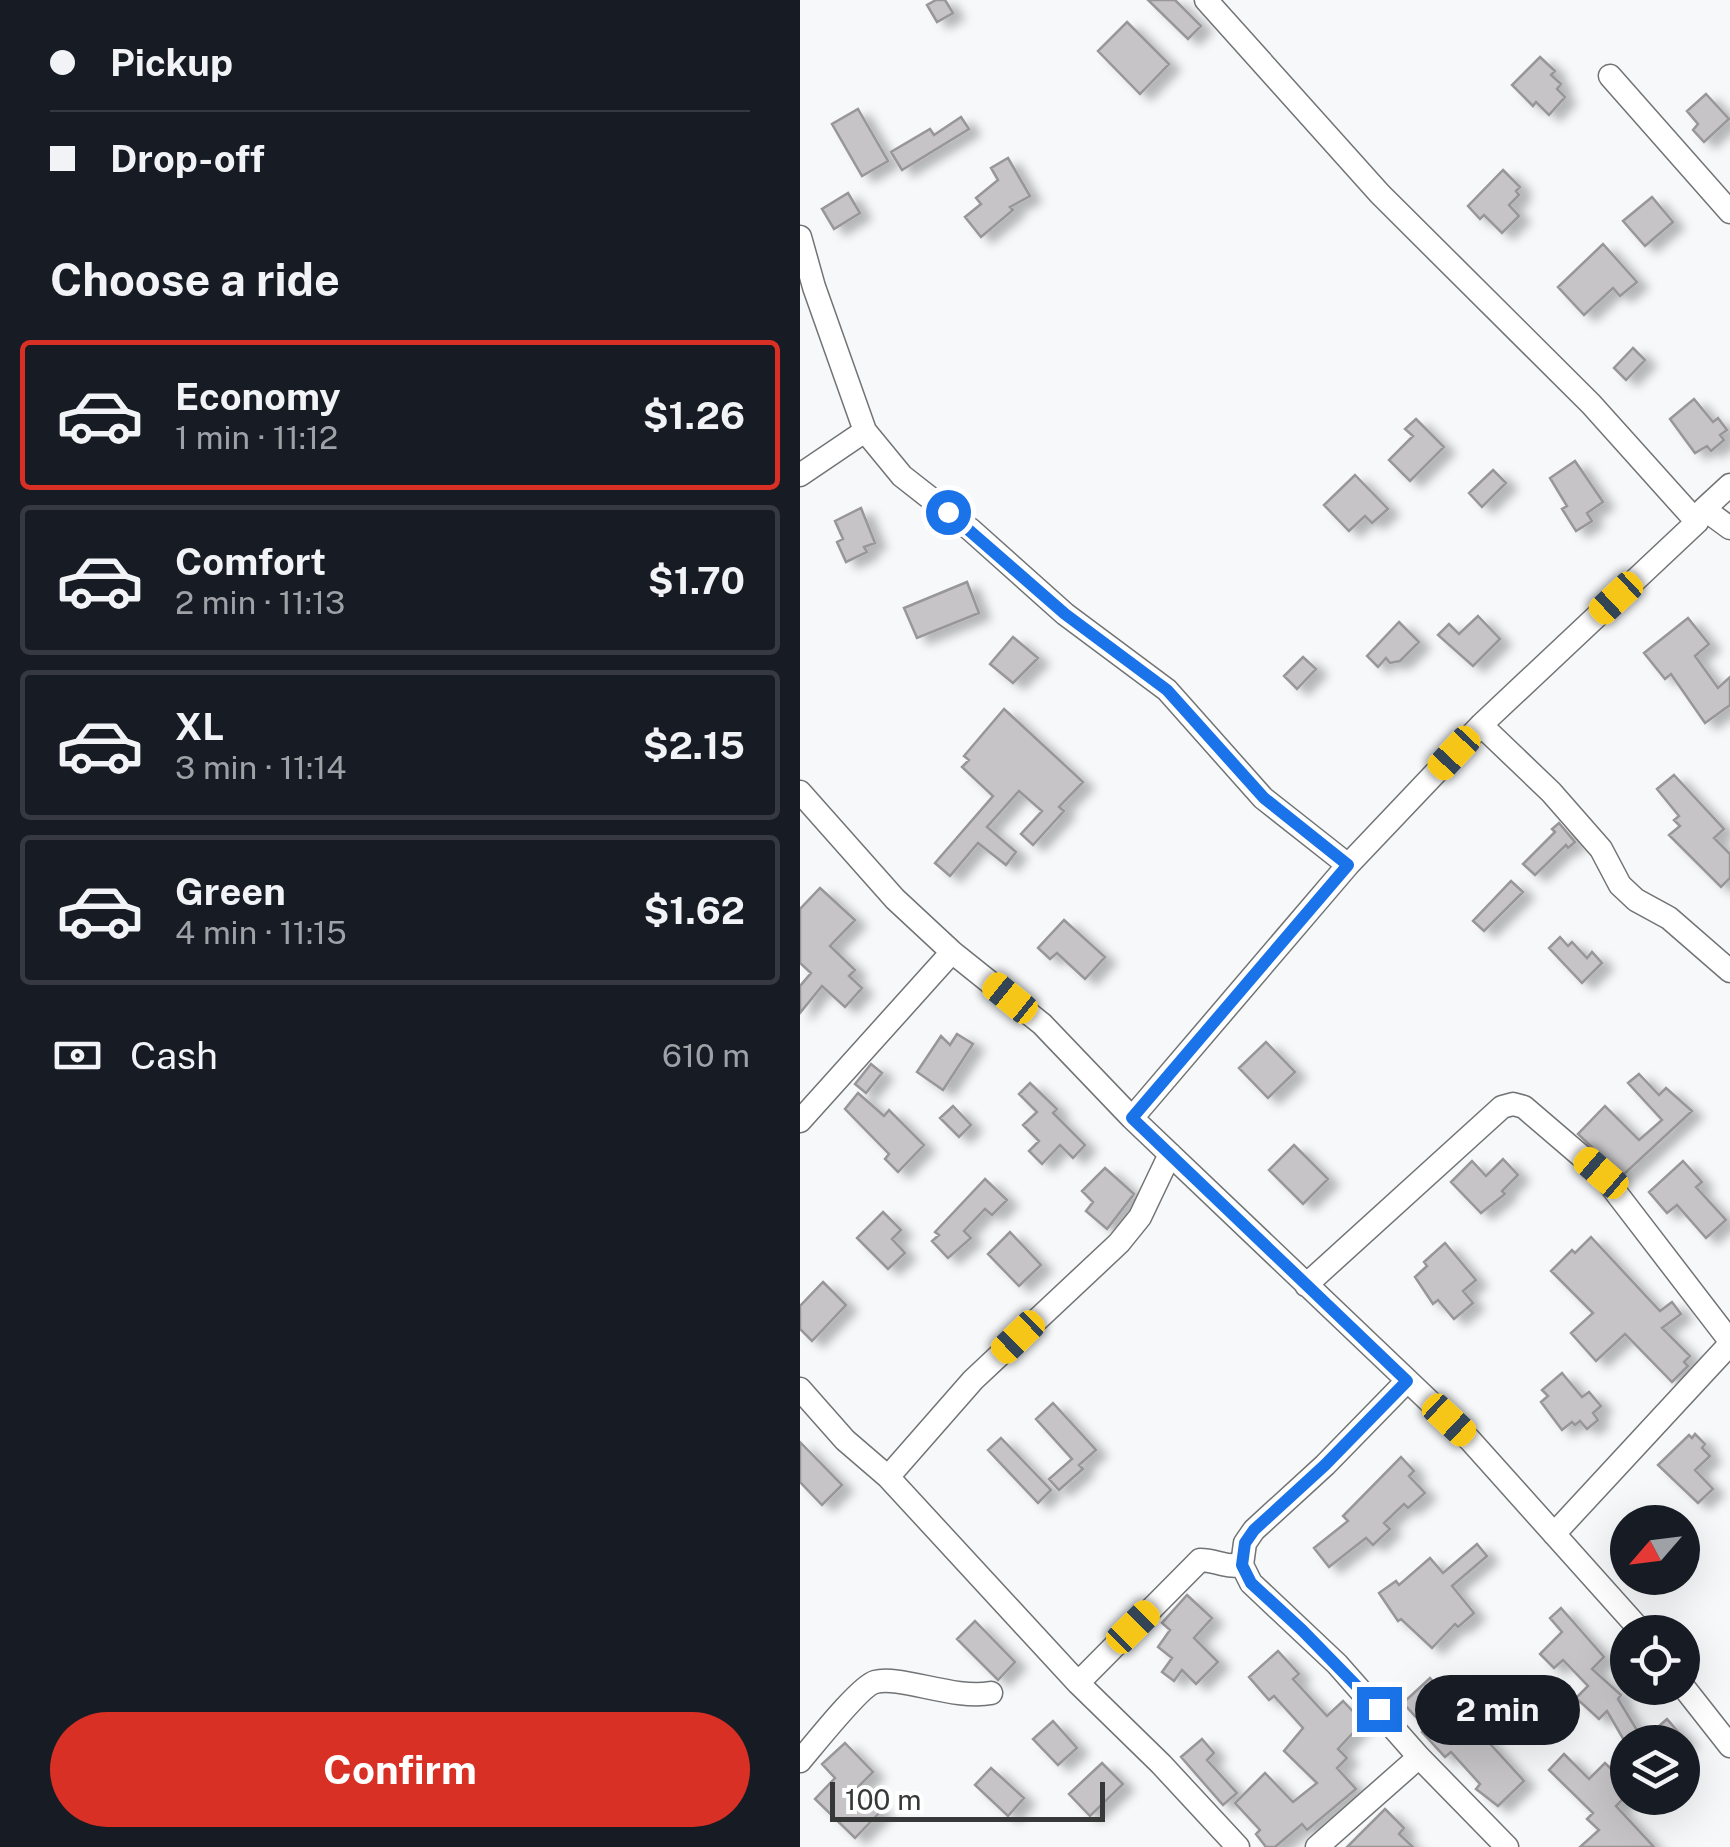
<!DOCTYPE html>
<html lang="en">
<head>
<meta charset="utf-8">
<style>
	:root { --surface:#171b24; --page:#242831; --text:#f1f3f6; --muted:#9ea1a6; --line:#363941; --accent:#d93025 }
	body { margin:0; font-family:"Public Sans",sans-serif; background:var(--page); color:var(--text); height:100vh; display:flex; flex-direction:column; font-size:38px; white-space:nowrap }
	* { box-sizing:border-box; margin:0 }
	p { font-size:32px; color:var(--muted) }
	.icon { flex:none; width:55px; height:55px; fill:none; stroke:currentColor; stroke-width:2; stroke-linecap:round; stroke-linejoin:round }
	.map { position:relative; flex:1; overflow:hidden }
	.details { display:flex; flex-direction:column; background:var(--surface); width:800px }
	.details>* { flex:none }
	.guide { display:grid; align-content:center; height:220px; padding:0 50px; background:var(--surface) }
	.needle { width:65px; rotate:242deg }
	.buttons { position:absolute; left:810px; top:1505px; display:grid; gap:20px }
	.buttons a { display:grid; place-items:center; width:90px; height:90px; border-radius:50%; background:var(--surface); box-shadow:0 10px 40px #0002; font-size:50px }
	.scale { position:absolute; left:30px; bottom:25px; width:275px; box-sizing:border-box; padding-left:10px; border:5px solid #373838; border-top:0; font-size:28px; line-height:35px; white-space:nowrap; color:#373838; -webkit-text-stroke:8px #fff; paint-order:stroke }
	.end { position:absolute; width:45px; height:45px; margin:-22px; border:12px solid #1a73e8; background:#fff; box-shadow:0 0 0 5px #fff }
	.from { border-radius:50% }
	.bubble { position:absolute; height:70px; border-radius:35px; background:var(--surface); box-shadow:0 10px 40px #0002; font-size:32px; font-weight:700; line-height:70px; text-align:center }
	.car { position:absolute; width:30px; height:60px; margin:-30px -15px; border-radius:12px; box-shadow:0 0 8px 2px #0007; background:linear-gradient(#f5c518 24%,#345 0 40%,#f5c518 0 76%,#345 0 86%,#f5c518 0) }
	.guide b { display:flex; align-items:center; gap:35px; height:95px; font-size:38px }
	.guide b+b { border-top:2px solid var(--line) }
	.guide i { width:25px; height:25px; background:var(--text) }
	ul { padding:0; list-style:none }
	li { display:flex; align-items:center; gap:30px; height:150px; margin:0 20px 15px; padding:0 30px; border:5px solid var(--line); border-radius:10px }
	li div { flex:1 }
	li b { display:block; font-size:38px }
	li em { font-style:normal; font-weight:700 }
	li.current { border-color:var(--accent) }
	li>.icon { width:90px; height:90px; stroke-width:1.5 }
	h2 { padding:0 50px; font-size:45px; line-height:120px }
	.pay { display:flex; align-items:center; gap:25px; height:110px; padding:0 50px; font-size:38px }
	.pay p { margin-inline-start:auto }
	.button { display:flex; gap:20px; margin-top:auto; padding:20px 50px }
	.button a { flex:1; height:115px; border-radius:60px; background:var(--accent); color:#fff; font-size:40px; font-weight:700; line-height:115px; text-align:center }
	main { display:flex; flex:1; min-height:0 }
	.map>svg:first-child { display:block }
</style>
</head>
<body>
<main>
<section class="details">
<div class="guide">
<b><i class="from"></i>Pickup</b>
<b><i></i>Drop-off</b>
</div>
<h2>Choose a ride</h2>
<ul>
<li class="current"><svg class="icon" aria-label="car" viewBox="0 0 24 24"><path d="M5 17H2v-5l4-1 3-4h7l3 4 3 1v5h-3M9 17h6M6 11h13"/><circle cx="7" cy="17" r="2"/><circle cx="17" cy="17" r="2"/></svg><div><b>Economy</b><p>1 min · 11:12</p></div><em>$1.26</em></li>
<li><svg class="icon" aria-label="car" viewBox="0 0 24 24"><path d="M5 17H2v-5l4-1 3-4h7l3 4 3 1v5h-3M9 17h6M6 11h13"/><circle cx="7" cy="17" r="2"/><circle cx="17" cy="17" r="2"/></svg><div><b>Comfort</b><p>2 min · 11:13</p></div><em>$1.70</em></li>
<li><svg class="icon" aria-label="car" viewBox="0 0 24 24"><path d="M5 17H2v-5l4-1 3-4h7l3 4 3 1v5h-3M9 17h6M6 11h13"/><circle cx="7" cy="17" r="2"/><circle cx="17" cy="17" r="2"/></svg><div><b>XL</b><p>3 min · 11:14</p></div><em>$2.15</em></li>
<li><svg class="icon" aria-label="car" viewBox="0 0 24 24"><path d="M5 17H2v-5l4-1 3-4h7l3 4 3 1v5h-3M9 17h6M6 11h13"/><circle cx="7" cy="17" r="2"/><circle cx="17" cy="17" r="2"/></svg><div><b>Green</b><p>4 min · 11:15</p></div><em>$1.62</em></li>
</ul>
<div class="pay"><svg class="icon" aria-label="cash" viewBox="0 0 24 24"><path d="M3 7h18v10H3z"/><circle cx="12" cy="12" r="2"/></svg>Cash<p>610 m</p></div>
<div class="button"><a>Confirm</a></div>
</section>
<div class="map">
<svg width="930" height="1847" viewBox="0 0 930 1847">
	<defs>
		<filter id="shadow"><feDropShadow dx="11" dy="6" stdDeviation="5" flood-color="#0004"/></filter>
	</defs>
	<rect width="100%" height="100%" fill="#f6f8fa"/>
	<path fill="#c6c4c6" stroke="#989698" stroke-width="2.5" filter="url(#shadow)" d="M136,0h9l8,13 -16,9 -10,-17z
		M348,0h27l26,26 -13,13z
		M327,22l42,42 -29,30 -42,-43z
		M740,57l15,14 -4,4 10,9 -4,5 8,8 -16,18 -13,-13 -3,4 -21,-21z
		M906,94l23,25 -25,23 -11,-12 5,-6 -11,-13z
		M58,109l30,52 -26,15 -30,-52z
		M161,117l8,12 -67,41 -11,-18 39,-23 4,6z
		M208,158l22,38 -20,11 3,3 -32,27 -16,-20 16,-13 -5,-6 22,-18 -7,-12z
		M703,170l17,17 -4,4 3,4 -10,10 10,11 -17,17 -18,-18 -4,4 -12,-13z
		M48,193l12,20 -26,16 -12,-20z
		M852,197l21,25 -28,24 -22,-25z
		M803,244l34,38 -17,14 -7,-8 -29,27 -26,-28z
		M833,348l12,12 -19,20 -12,-12z
		M894,399l19,23 5,-4 9,12 -7,5 4,5 -13,11 -4,-5 -12,7 -25,-34z
		M616,419l28,28 -34,34 -21,-21 24,-24 -8,-7z
		M775,461l28,41 -16,11 5,8 -16,10 -14,-22 5,-3 -17,-28z
		M693,470l13,13 -24,24 -13,-14z
		M555,475l33,34 -16,14 -7,-7 -16,15 -25,-26z
		M61,508l14,35 -11,4 3,5 -21,10 -9,-20 6,-3 -8,-18z
		M167,582l12,31 -62,25 -13,-30z
		M678,616l22,23 -27,27 -35,-31 11,-11 10,10z
		M888,618l21,26 -14,12 23,32 12,-11v28l-25,18 -34,-49 -6,5 -21,-26z
		M599,622l20,20 -19,19 -10,2 -4,-5 -8,9 -11,-11z
		M213,637l25,21 -25,25 -23,-19z
		M503,657l13,12 -19,20 -13,-13z
		M204,709l79,73 -24,25 5,4 -31,34 -12,-11 21,-23 -23,-20 -32,36 29,25 -10,13 -28,-22 -28,33 -15,-13 58,-67 -31,-29 7,-7 -5,-4z
		M874,775l50,54 -10,9 16,16v24l-9,9 -52,-52 11,-9 -6,-6 5,-4 -22,-27z
		M759,823l16,19 -7,6 -2,-3 -31,30 -12,-11 32,-32 -3,-3z
		M711,881l12,11 -39,39 -11,-10z
		M20,888l35,32 -25,26 25,24 -6,6 13,12 -17,19 -23,-21 -22,27v-27l11,-13 -11,-10v-54z
		M264,920l41,37 -20,22 -28,-26 -7,6 -12,-11z
		M760,937l8,9 4,-4 15,16 5,-6 10,11 -20,20 -33,-35z
		M157,1034l16,10 -30,46 -26,-18 24,-36 9,9z
		M466,1042l29,30 -27,26 -29,-30z
		M71,1064l11,9 -16,20 -11,-9z
		M839,1074l20,21 7,-7 26,23 -70,65 -44,-42 27,-28 34,34 23,-20 -34,-37z
		M230,1083l27,26 -4,4 32,32 -12,13 -13,-13 -18,19 -13,-13 10,-10 -16,-16 14,-13 -18,-18z
		M58,1093l26,23 5,-6 35,35 -26,27 -13,-13 4,-5 -44,-45z
		M153,1106l18,19 -12,12 -19,-19z
		M494,1145l34,34 -25,25 -34,-34z
		M703,1159l15,16 -16,16 3,3 -24,19 -30,-31 21,-21 14,15z
		M883,1161l19,21 -6,5 30,33 -20,18 -29,-33 -10,8 -18,-21z
		M305,1168l29,26 -27,35 -21,-18 7,-9 -11,-11z
		M185,1179l22,21 -15,15 -7,-6 -21,22 7,7 -23,20 -16,-17 7,-6 -4,-3z
		M83,1212l18,18 -9,9 13,14 -17,16 -31,-31z
		M210,1232l31,33 -22,21 -31,-32z
		M791,1237l69,74 12,-9 9,12 -19,14 28,28 -6,6 4,4 -16,16 -47,-48 -29,27 -25,-28 22,-20 -42,-42 21,-21 3,3z
		M645,1243l31,37 -13,11 10,12 -19,16 -16,-19 -5,4 -18,-27 12,-11 -3,-4z
		M23,1282l23,23 -34,36 -12,-12v-23z
		M762,1373l20,24 7,-5 12,14 -8,7 5,7 -11,9 -7,-8 -5,4 -3,-3 -10,8 -21,-28 7,-6 -6,-6z
		M253,1403l43,47 -17,15 4,4 -24,21 -10,-11 23,-20 -36,-40z
		M895,1434l10,10 -3,4 8,8 -15,14 18,19 -15,14 -40,-38 31,-30 3,3z
		M201,1438l50,52 -13,13 -50,-53z
		M0,1442l42,43 -20,20 -22,-23z
		M601,1457l13,14 -5,5 16,17 -17,15 -4,-4 -20,19 6,6 -17,16 -7,-7 -37,29 -15,-19 34,-27 -5,-5z
		M677,1544l10,12 -35,30 22,27 -16,14 -3,-3 -23,24 -31,-29 -3,2 -19,-28 17,-12 3,4 31,-27 13,15z
		M387,1595l25,23 -18,20 24,24 -22,22 -14,-14 -8,11 -12,-9 10,-14 -14,-11 12,-17 -8,-7z
		M761,1608l43,49 -12,12 29,26 -3,4 25,41 24,-21 20,23h-62l-18,-31 -8,8 -23,-21 12,-12 -25,-26 -9,8 -14,-14 22,-22 -12,-14z
		M175,1621l40,41 -17,18 -41,-41z
		M478,1651l21,23 -6,5 34,37 16,-15 20,21 -25,27 9,9 -10,10 19,21 -49,41 -5,-6 -27,23h-9l-10,-13 4,-4 -25,-27 30,-30 28,29 24,-19 -33,-32 19,-23 -29,-32 -5,4 -20,-23z
		M630,1678l94,103 -26,25 -22,-17 4,-5 -29,-32 -6,5 -23,-25 4,-4 -23,-25z
		M720,1686l20,21 -25,23 -17,-17 3,-2 -3,-3z
		M253,1721l24,27 -19,17 -25,-26z
		M402,1739l12,14 -7,7 30,33 -14,12 -42,-48z
		M45,1743l28,29 -15,15 23,24 -26,27 -40,-39 20,-21 -13,-14z
		M764,1754l25,25 16,-16 23,22v9l-12,12 38,41h-74l19,-17 -12,-11 6,-6 -44,-43z
		M302,1763l21,21 -33,32 -21,-22z
		M191,1768l33,30 -16,18 -33,-31z
		M585,1809l19,19 -5,6 14,13h-66z"/>
	<g fill="none" stroke-linecap="round" stroke-linejoin="round">
		<g stroke="#717374" stroke-width="25">
			<path id="minor" d="M406,0l174,194 211,210 106,118
				M810,76l120,136
				M0,237l14,50 51,144 37,45 69,54 94,84 102,76 96,108 85,67
				M0,475l65,-44
				M904,509l26,19
				M681,725l70,67 50,57 19,36 16,15 33,18 61,53
				M0,792l95,107 57,53 90,72 90,94 338,322 172,192
				M332,1118l216,-253 133,-140 216,-203 7,-13 26,-24
				M0,1121l152,-169
				M506,1285l196,-178 11,-3 11,3 77,66 129,168
				M607,1381l-82,84 -71,65 -9,13 -3,22 9,18 86,81 82,93 88,90
				M0,1389l45,51 43,37 190,206 83,81 77,83
				M88,1477l85,-97 146,-137 21,-26 30,-63
				M754,1534l176,-190
				M278,1683l122,-123c16,0 25,8 42,5
				M882,1685l48,61
				M0,1761c13,-15 60,-75 75,-79 25,-7 79,18 116,11
				M517,1847l102,-90"/>
		</g>
		<use href="#minor" stroke="#fff" stroke-width="22"/>
	</g>
	<g fill="none" stroke-linecap="round" stroke-linejoin="round">
		<path stroke="#1a73e8" stroke-width="12" d="M148,512l117,102 102,76 97,108 84,67 -216,253 275,263 -82,84 -71,65 -9,13 -3,22 9,18 51,47 77,79"/>
	</g>
</svg>
<div class="buttons">
<a><svg class="needle" viewBox="-14 -14 28 28"><path d="M0-13l5 13h-10z" fill="#e53935"/><path d="M0 13l5-13h-10z" fill="#9ea1a6"/></svg></a>
<a><svg class="icon" aria-label="locate" viewBox="0 0 24 24"><circle cx="12" cy="12" r="6"/><path d="M12 2v4M12 18v4M2 12h4M18 12h4"/></svg></a>
<a><svg class="icon" aria-label="layers" viewBox="0 0 24 24"><path d="M12 4l9 5-9 5-9-5zM3 14l9 5 9-5"/></svg></a>
</div>
<div class="scale">100 m</div>
<i class="end from" style="left:148px;top:512px"></i>
<i class="end" style="left:579px;top:1709px"></i>
<div class="bubble" style="left:615px;top:1675px;width:165px">2 min</div>
<i class="car" style="left:816px;top:598px;rotate:227deg"></i>
<i class="car" style="left:654px;top:753px;rotate:223deg"></i>
<i class="car" style="left:210px;top:998px;rotate:309deg"></i>
<i class="car" style="left:801px;top:1173px;rotate:311deg"></i>
<i class="car" style="left:218px;top:1337px;rotate:226deg"></i>
<i class="car" style="left:649px;top:1420px;rotate:133deg"></i>
<i class="car" style="left:333px;top:1627px;rotate:45deg"></i>
</div>
</main>
</body>
</html>
